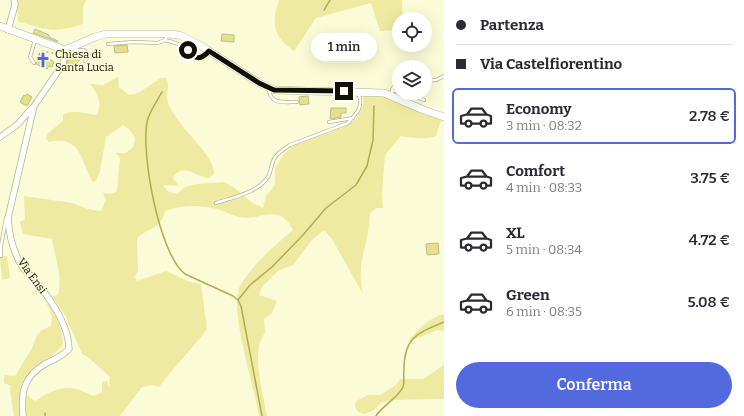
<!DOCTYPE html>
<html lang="it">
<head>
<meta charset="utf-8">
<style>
	:root { --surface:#fff; --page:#f7f7f7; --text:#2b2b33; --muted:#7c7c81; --line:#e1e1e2; --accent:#536adf }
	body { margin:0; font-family:Bitter,serif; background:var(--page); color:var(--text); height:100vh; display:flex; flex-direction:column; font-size:15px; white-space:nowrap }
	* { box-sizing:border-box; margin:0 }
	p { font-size:13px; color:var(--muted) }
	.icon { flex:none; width:22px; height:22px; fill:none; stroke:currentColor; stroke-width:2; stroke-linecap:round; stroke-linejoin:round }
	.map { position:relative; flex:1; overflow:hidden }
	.drawer { display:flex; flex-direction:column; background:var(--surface); width:300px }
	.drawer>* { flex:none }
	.hud { display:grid; align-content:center; height:88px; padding:0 12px; background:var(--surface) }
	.buttons { position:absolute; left:392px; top:12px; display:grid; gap:8px }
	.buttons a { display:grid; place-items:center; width:40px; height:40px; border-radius:50%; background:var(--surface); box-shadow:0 4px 16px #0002; font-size:20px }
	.end { position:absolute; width:18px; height:18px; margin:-9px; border:5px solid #111004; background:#fff; box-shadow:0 0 0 2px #fff }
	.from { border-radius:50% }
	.bubble { position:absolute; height:28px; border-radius:14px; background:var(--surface); box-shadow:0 4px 16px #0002; font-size:13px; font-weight:600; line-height:28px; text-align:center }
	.hud b { display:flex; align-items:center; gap:14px; height:38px; font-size:15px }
	.hud b+b { border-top:1px solid var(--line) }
	.hud i { width:10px; height:10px; background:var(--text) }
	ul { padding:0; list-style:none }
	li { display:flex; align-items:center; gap:12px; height:56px; margin:0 8px 6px; padding:0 4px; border:2px solid transparent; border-radius:6px }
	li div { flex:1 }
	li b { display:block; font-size:15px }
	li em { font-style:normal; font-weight:600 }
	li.on { border-color:var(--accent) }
	li>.icon { width:36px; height:36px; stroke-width:1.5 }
	.action { display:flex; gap:8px; margin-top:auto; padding:8px 12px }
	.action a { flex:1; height:46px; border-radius:24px; background:var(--accent); color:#fff; font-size:16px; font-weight:600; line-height:46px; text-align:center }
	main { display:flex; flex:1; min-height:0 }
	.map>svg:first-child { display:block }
</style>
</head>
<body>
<main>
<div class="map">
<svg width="444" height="416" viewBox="0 0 444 416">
	<rect width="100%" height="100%" fill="#fcfbd7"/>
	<path fill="#eeeaa1" d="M17,0h69l-3,8v16c-12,4 -24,7 -37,5 -9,-1 -18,-6 -28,-7z
		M279,0h123l1,19h-4v11l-19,1 -9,-28 -55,15 -22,33c-21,-14 -23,-28 -15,-51z
		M118,77l1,10 10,8 9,-2 23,-15h5c5,8 -1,16 2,24 2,8 11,19 16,26 9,11 31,32 30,46l-5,4c-14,-1 -27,-17 -36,0l6,8 -16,-1 4,6 10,3 8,-7 12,-3 27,-2 11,6 16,14 12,6 3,-12 9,-11v-18l9,-13 9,-8 51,-19 12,-8 7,-14v-9l4,-2 20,3 54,23 -5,16c-11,4 -24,2 -35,0l-16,19 -3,38 1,15h-7l-6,5c-1,8 -1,17 -3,25 -5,20 -9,36 -4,56l-31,-55 -8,-9 -12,10 -19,25 -15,6 -16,16 -3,8 18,6 -5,12 -8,6 1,14c-15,19 -2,60 2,83h-8c-4,-28 -31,-108 -19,-130 13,-22 33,-39 53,-56 -3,-5 -6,-11 -12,-14 -11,-5 -23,2 -34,2 -9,0 -16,-4 -24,-7 -18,-6 -39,-7 -58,0 -2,16 -18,18 -28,27l1,33 -3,6 2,4 29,-10 24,11 11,2 6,45c-15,20 -33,38 -48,58l-7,-2 -10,2 -22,29h-106l-4,-25 1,-5 -7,-3v-8l11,1 17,-28 5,-13 5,-5 9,-4 1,-9 -6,-16c9,14 17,26 17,44l-9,9 -23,16 -10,16 4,8 10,7c12,-8 27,-16 41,-12 6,1 12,5 18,7l8,-4v-10l5,-1 2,7 1,-11 -21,-19 -7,-4 -17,-39 -13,-19 6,-1c5,-19 -3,-37 -6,-56l-29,-5 -3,-12 5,-3 -1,-23 48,7 16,6 13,2 5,-11 -3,-7 8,1 6,-3 3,-33 -4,-5h10l7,-6 2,-9 -5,-8 -7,-5 -17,12 -6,34 -4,10 -3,1c-13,-21 -11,-47 -44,-40l-3,-3 1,-5 16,-13v-6c11,-7 22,-1 34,0 5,-13 1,-21 -7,-31l13,1z
		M7,256l3,22 -8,2 -2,-23z
		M444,314v17l-6,-1 -30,12c9,-13 21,-24 36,-28z
		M444,365v34l-53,1 -10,3 -7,7 -9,4 -7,-2 -3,-5 1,-6 12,-6h12l16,-10 4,-6h23z"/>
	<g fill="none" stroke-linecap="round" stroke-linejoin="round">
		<path stroke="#b1ac50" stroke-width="1.5" d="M324,10l6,-10
			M162,92c-5,9 -13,20 -15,30 -6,32 12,132 38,152l48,22 5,4 3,6 21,110
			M238,300l12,-15 22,-18 31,-32 23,-27 30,-23 11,-19 6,-26 1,-34
			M45,413v3
			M376,416c7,-11 21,-17 27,-29 2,-5 0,-13 1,-18 0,-32 14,-36 40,-47"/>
	</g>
	<path fill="#e6e185" stroke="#bcbb98" d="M35,29l14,6v2l9,4v1l-25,-9z
		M222,34l12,1v7l-13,-1z
		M127,45l1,7 -13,1 -1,-7z
		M77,53h6l2,2 -15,15 -4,-3 2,-7z
		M40,54l14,8 -2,5 -3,-1 -2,3 -11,-5z
		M27,94l5,3 -5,9 -7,-4 4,-7 2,1z
		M308,96l1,8 -9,1 -1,-8z
		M331,108h15v5h-5v4l-11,2z
		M438,243l1,11 -12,1 -1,-11z"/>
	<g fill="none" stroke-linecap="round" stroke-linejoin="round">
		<g stroke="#b5b492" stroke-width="4">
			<path id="service" d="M165,40c7,2 13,3 18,7 11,7 13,19 26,4
				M108,44l26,-2 24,1 7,-3 2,-4
				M65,56l11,-6h8l5,5 -4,6
				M34,63l-4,-6 5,-17
				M425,81l11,-1 8,-4
				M269,88c0,17 15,14 28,14
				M392,91h7
				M407,93l17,7
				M392,95c-1,-6 1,-9 7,-11
				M336,100l16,-3 3,-3
				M329,122l24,-4
				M216,203c18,-6 41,-10 52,-26 3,-5 3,-12 6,-18 3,-6 10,-10 16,-14l58,-22 10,-12 2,-6v-6l-2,-6
				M1,256v-10l5,-28"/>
		</g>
		<g stroke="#b5b492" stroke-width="7">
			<path id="minor" d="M8,30l7,-25 -1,-5
				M0,137l17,-12 15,-17
				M23,416c-2,-23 0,-39 22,-52 9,-4 17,-8 24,-15 0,-24 -20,-52 -35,-70 -3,-4 -8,-7 -11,-11 -9,-14 -14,-33 -15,-50l26,-112 29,-42 2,-14"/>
		</g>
		<g stroke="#b5b492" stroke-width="8">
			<path id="tertiary" d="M0,26l65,24 30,-13 11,-3h62l11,1 19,9 61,39 15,7 110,3 42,18 18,6"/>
		</g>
		<path stroke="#908f76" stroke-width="1" stroke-dasharray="2 3" stroke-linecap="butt" d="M36,59l5,-8 17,3"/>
		<use href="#service" stroke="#fff" stroke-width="2.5"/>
		<use href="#minor" stroke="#fff" stroke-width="5.5"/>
		<use href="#tertiary" stroke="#fff" stroke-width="7"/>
	</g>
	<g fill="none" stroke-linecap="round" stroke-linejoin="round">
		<path stroke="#111004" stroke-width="5" d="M188,50c7,10 13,10 21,1l50,32 15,7 70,1"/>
	</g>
	<defs>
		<g id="church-bare" transform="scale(1.2)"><path d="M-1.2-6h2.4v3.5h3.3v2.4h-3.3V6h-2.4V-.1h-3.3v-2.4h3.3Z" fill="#536adf" stroke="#fcfbd7" stroke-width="2.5" paint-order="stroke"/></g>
	</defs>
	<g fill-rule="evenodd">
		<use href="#church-bare" x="43" y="60"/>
	</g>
	<g text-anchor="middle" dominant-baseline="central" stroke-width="3" stroke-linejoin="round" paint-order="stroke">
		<g font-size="11" fill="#111004" stroke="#fcfbd7" text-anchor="start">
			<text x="55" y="54">Chiesa di<tspan x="55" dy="13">Santa Lucia</tspan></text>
		</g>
		<g font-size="11" fill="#111004" stroke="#fcfbd7">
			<text transform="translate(32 276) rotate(54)">Via Ensi</text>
		</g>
	</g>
</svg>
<div class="buttons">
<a><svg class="icon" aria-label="locate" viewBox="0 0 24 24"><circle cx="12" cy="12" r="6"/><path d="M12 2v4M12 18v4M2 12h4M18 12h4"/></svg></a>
<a><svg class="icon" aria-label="layers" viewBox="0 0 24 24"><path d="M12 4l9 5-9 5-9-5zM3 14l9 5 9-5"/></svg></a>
</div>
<i class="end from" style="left:188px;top:50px"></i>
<i class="end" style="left:344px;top:91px"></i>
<div class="bubble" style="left:311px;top:33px;width:66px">1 min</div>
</div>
<section class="drawer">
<div class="hud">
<b><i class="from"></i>Partenza</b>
<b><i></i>Via Castelfiorentino</b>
</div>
<ul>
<li class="on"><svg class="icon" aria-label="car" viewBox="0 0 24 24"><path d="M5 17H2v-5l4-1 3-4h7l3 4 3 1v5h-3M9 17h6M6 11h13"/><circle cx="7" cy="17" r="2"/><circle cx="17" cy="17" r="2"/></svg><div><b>Economy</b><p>3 min · 08:32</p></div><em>2.78 €</em></li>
<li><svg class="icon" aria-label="car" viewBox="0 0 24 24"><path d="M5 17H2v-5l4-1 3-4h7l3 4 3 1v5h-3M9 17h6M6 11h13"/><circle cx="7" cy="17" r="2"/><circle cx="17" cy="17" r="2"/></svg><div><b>Comfort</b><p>4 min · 08:33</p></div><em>3.75 €</em></li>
<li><svg class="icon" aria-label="car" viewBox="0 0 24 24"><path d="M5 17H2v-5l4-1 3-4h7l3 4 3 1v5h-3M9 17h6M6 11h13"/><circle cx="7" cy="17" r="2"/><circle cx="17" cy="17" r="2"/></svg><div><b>XL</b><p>5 min · 08:34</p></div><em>4.72 €</em></li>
<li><svg class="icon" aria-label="car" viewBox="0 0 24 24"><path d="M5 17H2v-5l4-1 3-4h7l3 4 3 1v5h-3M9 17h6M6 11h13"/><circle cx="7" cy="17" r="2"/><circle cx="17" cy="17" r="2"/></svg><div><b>Green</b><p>6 min · 08:35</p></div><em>5.08 €</em></li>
</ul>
<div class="action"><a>Conferma</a></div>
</section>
</main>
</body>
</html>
